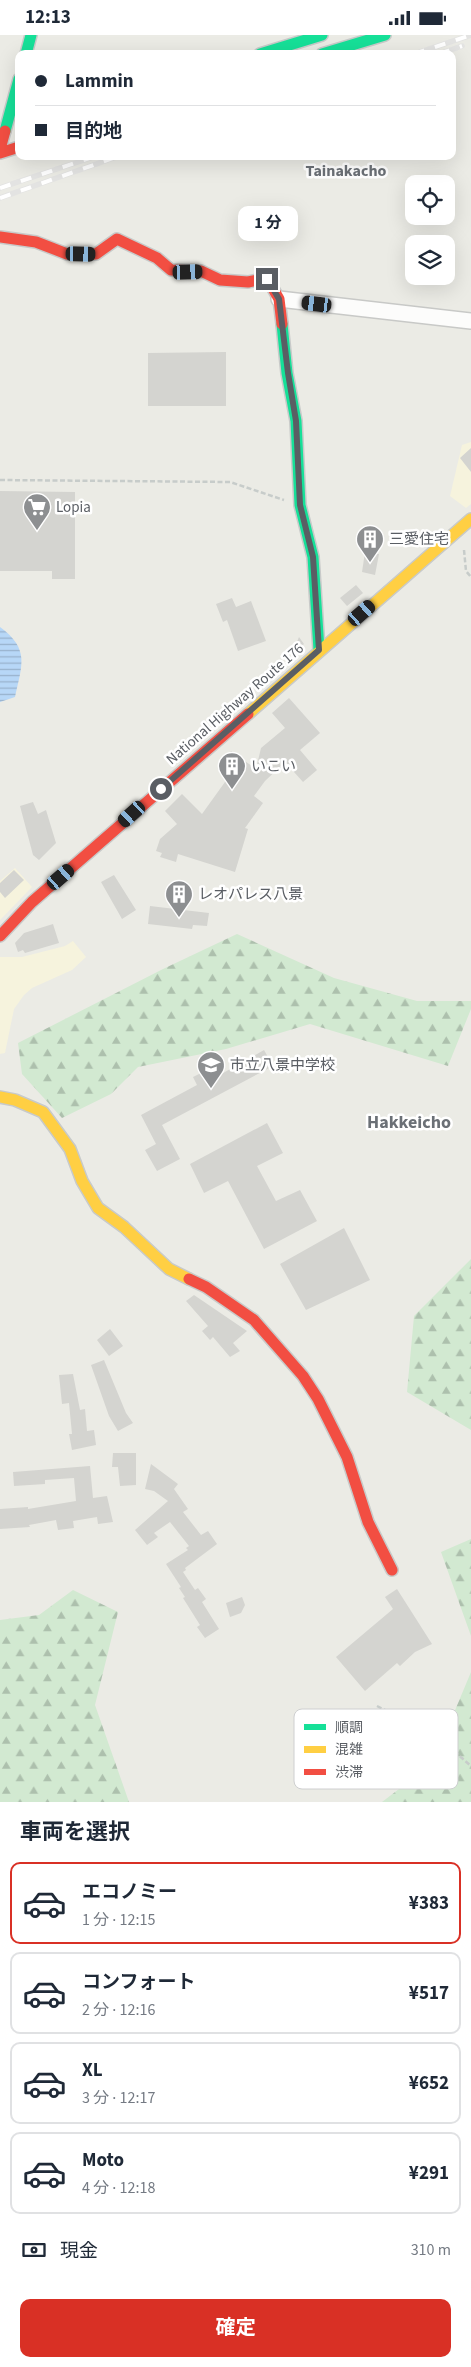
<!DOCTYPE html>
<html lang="ja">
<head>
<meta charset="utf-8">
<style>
	:root { --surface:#fff; --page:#f6f6f7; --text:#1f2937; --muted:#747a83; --line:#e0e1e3; --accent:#d93025 }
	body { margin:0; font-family:"Source Sans 3","Noto Sans JP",sans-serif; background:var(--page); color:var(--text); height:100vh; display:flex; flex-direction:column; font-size:19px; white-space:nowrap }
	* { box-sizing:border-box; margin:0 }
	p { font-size:16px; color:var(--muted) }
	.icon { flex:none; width:28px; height:28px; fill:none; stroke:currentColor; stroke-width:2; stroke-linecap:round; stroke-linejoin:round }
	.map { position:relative; height:1767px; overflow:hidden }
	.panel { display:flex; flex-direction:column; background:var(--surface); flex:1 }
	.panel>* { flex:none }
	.hud { position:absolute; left:15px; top:15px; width:441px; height:110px; border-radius:10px; box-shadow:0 5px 20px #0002; display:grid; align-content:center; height:110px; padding:0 20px; background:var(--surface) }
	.tools { position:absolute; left:405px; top:140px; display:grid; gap:10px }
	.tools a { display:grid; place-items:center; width:50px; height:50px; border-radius:10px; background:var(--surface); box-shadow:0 5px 20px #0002; font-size:25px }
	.end { position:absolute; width:22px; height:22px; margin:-11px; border:6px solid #5a5e64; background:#fff; box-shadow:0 0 0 2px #fff }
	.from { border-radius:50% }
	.bubble { position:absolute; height:35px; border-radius:10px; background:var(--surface); box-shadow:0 5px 20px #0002; font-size:16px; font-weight:700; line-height:35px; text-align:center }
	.car { position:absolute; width:15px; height:30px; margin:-15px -8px; border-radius:6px; box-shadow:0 0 4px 1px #0007; background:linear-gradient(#222 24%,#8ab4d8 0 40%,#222 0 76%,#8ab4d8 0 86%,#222 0) }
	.hud b { display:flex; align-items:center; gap:18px; height:48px; font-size:19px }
	.hud b+b { border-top:1px solid var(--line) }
	.hud i { width:12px; height:12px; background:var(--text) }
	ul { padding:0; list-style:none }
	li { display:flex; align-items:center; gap:15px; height:82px; margin:0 10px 8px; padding:0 10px; border:2px solid var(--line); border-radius:10px }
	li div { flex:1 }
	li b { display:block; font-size:19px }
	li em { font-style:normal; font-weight:700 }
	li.on { border-color:var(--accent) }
	li>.icon { width:45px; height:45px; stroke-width:1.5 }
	h2 { padding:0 20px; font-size:22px; line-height:60px }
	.pay { display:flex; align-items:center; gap:12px; height:55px; padding:0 20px; font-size:19px }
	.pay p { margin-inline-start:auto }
	.cta { display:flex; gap:10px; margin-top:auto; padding:10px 20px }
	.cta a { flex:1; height:58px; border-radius:10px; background:var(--accent); color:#fff; font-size:20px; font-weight:700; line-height:58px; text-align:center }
	.status { display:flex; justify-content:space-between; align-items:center; height:35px; padding:0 25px; background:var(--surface); direction:ltr }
	.status svg { height:14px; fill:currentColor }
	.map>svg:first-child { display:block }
</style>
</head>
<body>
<div class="status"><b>12:13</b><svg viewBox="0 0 49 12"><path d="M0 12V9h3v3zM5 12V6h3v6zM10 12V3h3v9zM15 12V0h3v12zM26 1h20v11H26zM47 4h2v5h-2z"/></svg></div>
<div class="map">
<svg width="471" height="1767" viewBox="0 0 471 1767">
	<defs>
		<pattern id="forest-firs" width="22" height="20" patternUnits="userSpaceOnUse" patternTransform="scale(1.25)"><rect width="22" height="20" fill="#d2e9d1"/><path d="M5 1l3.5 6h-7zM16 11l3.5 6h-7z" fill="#adc0ad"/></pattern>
		<pattern id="water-rules" width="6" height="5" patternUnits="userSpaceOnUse" patternTransform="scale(1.25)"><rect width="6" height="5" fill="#b7d7f7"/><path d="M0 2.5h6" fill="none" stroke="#98b2cc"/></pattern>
	</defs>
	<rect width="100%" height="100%" fill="#ebebe5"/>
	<path fill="#f6f3dd" d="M471,407v62l-5,4 -16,-12 12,-51z
		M15,833l17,19 -32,33v-39z
		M73,906l13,16 -14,13 -40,18 -8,7 -10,14 -9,44 -5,1v-97h22l43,-11z"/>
	<path fill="url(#forest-firs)" d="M237,899l97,44 83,23h54v8l-23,57 -138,-42 -84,25 -88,18 -27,27 -49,24 -40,-44 -4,-31 145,-74z
		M471,1224v171l-64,-38 7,-76z
		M471,1504v97l-30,-84z
		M73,1555l45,22 -23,93 34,97h-129v-182l39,-5z
		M471,1637v130h-89l51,-39z"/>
	<path fill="url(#water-rules)" d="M0,592c30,22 22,38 15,70l-15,5z"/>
	<path fill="#d4d4d0" d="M226,317v54h-78v-53z
		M471,413v24l-11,-14z
		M0,456l75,1v87h-23v-8h-52z
		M365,517l14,2 -4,21 -13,-3z
		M356,550l7,8 -16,13 -7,-8z
		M232,563l4,9 15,-6 15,40 -28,10 -11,-31 -4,2 -7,-18z
		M299,602l5,7 -12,10z
		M289,663l31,35 -20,17 17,20 -14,12 -18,-20 -20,19 -11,15 9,7 -18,25 3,1 -13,43 -57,-18 -2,8 -16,-5 2,-4 -6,-2 4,-12 17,-15 -12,-13 17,-17 20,20 28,-39 -11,-7 12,-17 25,18 5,-21 24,-20 -13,-15z
		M33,767l5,12 8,-4 10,33 -17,17 -6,-5 -13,-49z
		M14,835l10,10 -19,18 -5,-6v-9z
		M114,840l22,35 -14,9 -21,-37z
		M150,871l59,7 -2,13 -14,-1 -1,4 -44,-5z
		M53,889l6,19 -34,10 -2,-3 -5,2 -3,-9 9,-10z
		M264,1015l9,16 -111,59 18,34 -23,12 -12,-21 11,-6 -15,-29 56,-30 -4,-8 18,-9 5,9z
		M267,1088l16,30 -26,13 19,35 24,-11 17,31 -53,28 -36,-68 -24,12 -14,-29z
		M344,1193l26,52 -64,30 -26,-46z
		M194,1260l53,36 -14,12 7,8 -10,6 -17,-20 -3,3 -8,-9 6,-5 -22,-25z
		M110,1294l13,17 -14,10 -12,-16z
		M104,1325l22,53 7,10 -15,8 -9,-15 -18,-51z
		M73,1339l7,36 5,-1 2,22 7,-1 2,15 -24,5 -3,-16h3l-3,-31 -7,1 -3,-29z
		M113,1418h23v32l-16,1 -2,-19h-6z
		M151,1429l27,20 -4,5 14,20 -5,3 18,23 7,-4 9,13 -32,24 1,2 -3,2 12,18 3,-2 8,11 -4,3 17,27 -14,9 -8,-11 3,-2 -17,-27 2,-1 -6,-9 2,-1 -15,-23 22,-14 -2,-2 3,-2 -19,-24 -16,11 4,4 -11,8 -12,-15 33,-29 -14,-10 -9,-2z
		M90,1431l3,32 14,-2 6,26 -15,2 -1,-7 -24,4 1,7 -16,2 -2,-10 -27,5 1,2 -30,2v-20l28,-2v2l48,-8 -2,-23 -29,2v4l-31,2 -1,-14z
		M397,1554l35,55 -17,8 -15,14 -3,-3 -32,28 -29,-34 57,-48 -8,-12z
		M242,1562l3,8 -4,8 -11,4 -4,-14z"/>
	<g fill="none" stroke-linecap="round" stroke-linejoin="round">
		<g stroke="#c8c9c7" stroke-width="18">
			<path id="street" d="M279,264l192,22"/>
		</g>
		<g stroke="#c8cac9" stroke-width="14">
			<path id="fast" d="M26,19l5,-19
				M260,19l62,-19
				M322,19l63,-19
				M5,96l14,-52
				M282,289l5,49 9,48 4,84 13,52 6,93"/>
		</g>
		<g stroke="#c8cac9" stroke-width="14">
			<path id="slow" d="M248,679l223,-195
				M0,1062l15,3 28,12 27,37 12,32 16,27 26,19 45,42 20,10"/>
		</g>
		<g stroke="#c8cac9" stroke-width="14">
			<path id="jam" d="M0,114l5,-18
				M0,118l19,-6
				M0,202l36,5 31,12h29l21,-15 40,19 14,12 30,1 19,9 28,2 19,-4 12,21 3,25
				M0,901l32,-34 216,-188
				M189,1244l17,8 48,33 49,56 15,23 29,58 21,65 24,48"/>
		</g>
		<path stroke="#c7ccca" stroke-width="2.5" stroke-dasharray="5 2.5" stroke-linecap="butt" d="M0,445l230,2 54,18
			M464,515l2,21 5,6
			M377,1671l62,32 32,28"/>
		<use href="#street" stroke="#fcfcfb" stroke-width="15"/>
		<use href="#fast" stroke="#16e098" stroke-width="11"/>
		<use href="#slow" stroke="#ffcf43" stroke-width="11"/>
		<use href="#jam" stroke="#f24e42" stroke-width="11"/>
		<g stroke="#e3e3e2" stroke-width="5.5">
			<path id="rail" d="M414,19l57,-19
				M439,19l23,-8
				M0,153l96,-32
				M0,163l119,-42"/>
		</g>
		<use href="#rail" stroke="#fff" stroke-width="4" stroke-dasharray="11" stroke-linecap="butt"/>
	</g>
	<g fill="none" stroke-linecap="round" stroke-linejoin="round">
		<path stroke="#5a5e64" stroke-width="6" d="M161,754l158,-139 -6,-93 -13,-52 -4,-84 -8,-48 -9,-74 -12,-20"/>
	</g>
	<defs>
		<g id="supermarket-pin" transform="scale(1.4375)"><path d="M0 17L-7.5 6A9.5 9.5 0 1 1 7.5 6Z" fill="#8d8f91" stroke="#fff"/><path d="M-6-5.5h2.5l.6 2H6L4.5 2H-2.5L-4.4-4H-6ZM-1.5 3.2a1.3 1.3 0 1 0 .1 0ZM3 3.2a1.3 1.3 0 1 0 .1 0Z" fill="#fff"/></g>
		<g id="building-pin" transform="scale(1.4375)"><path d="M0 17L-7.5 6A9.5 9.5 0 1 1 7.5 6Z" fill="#8d8f91" stroke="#fff"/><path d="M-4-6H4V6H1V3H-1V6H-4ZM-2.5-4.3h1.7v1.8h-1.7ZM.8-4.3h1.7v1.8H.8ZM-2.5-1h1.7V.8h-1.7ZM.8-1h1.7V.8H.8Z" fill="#fff"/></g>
		<g id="school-pin" transform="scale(1.4375)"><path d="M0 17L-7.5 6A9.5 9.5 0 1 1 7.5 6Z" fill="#8d8f91" stroke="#fff"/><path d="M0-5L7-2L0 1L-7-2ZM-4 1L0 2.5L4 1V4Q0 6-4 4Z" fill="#fff"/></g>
	</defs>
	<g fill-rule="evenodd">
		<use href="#supermarket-pin" x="37" y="472"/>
		<use href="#building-pin" x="370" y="504"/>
		<use href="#building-pin" x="232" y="731"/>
		<use href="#building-pin" x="179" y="859"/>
		<use href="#school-pin" x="211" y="1030"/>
	</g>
	<g text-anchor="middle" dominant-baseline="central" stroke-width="5" stroke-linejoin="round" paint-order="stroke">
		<g font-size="15" fill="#5a5e64" stroke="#fff" text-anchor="start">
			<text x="56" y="472">Lopia</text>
			<text x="389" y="504">三愛住宅</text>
			<text x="251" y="731">いこい</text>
			<text x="198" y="859">レオパレス八景</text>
			<text x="230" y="1030">市立八景中学校</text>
		</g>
		<g font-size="15" fill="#5a5e64" stroke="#fff">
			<text transform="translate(235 669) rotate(-41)">National Highway Route 176</text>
		</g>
		<g font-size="16" font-weight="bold" fill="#6b7076" stroke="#fff">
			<text x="346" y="136">Tainakacho</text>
		</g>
		<g font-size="18" font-weight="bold" fill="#6b7076" stroke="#fff">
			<text x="409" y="1087">Hakkeicho</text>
		</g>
	</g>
	<rect x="294" y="1674" width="164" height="80" rx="8" fill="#fff" stroke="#cecfd0" stroke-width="1"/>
	<rect x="304" y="1689" width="22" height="6" fill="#16e098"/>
	<rect x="304" y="1711" width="22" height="7" fill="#ffcf43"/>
	<rect x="304" y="1734" width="22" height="6" fill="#f24e42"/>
	<g font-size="14" fill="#5a5e64">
		<text x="335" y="1697">順調</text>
		<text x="335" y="1719">混雑</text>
		<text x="335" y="1742">渋滞</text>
	</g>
</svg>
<div class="tools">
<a><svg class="icon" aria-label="locate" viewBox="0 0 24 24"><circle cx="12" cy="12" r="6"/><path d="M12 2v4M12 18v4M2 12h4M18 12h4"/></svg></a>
<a><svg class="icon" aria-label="layers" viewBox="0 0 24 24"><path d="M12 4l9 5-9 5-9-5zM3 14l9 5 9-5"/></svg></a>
</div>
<i class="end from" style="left:161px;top:754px"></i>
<i class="end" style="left:267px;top:244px"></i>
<div class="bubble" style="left:238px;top:171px;width:60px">1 分</div>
<i class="car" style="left:81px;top:219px;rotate:91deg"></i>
<i class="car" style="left:188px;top:237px;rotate:88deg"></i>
<i class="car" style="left:317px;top:269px;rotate:277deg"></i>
<i class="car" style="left:362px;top:578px;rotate:49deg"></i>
<i class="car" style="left:132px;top:779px;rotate:228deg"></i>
<i class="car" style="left:61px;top:842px;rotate:49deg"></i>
<div class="hud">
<b><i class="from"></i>Lammin</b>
<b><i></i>目的地</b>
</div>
</div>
<section class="panel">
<h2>車両を選択</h2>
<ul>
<li class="on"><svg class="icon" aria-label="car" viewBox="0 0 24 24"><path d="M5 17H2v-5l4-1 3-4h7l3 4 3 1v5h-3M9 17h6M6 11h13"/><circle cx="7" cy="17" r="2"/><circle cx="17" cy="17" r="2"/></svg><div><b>エコノミー</b><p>1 分 · 12:15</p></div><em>¥383</em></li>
<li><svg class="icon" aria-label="car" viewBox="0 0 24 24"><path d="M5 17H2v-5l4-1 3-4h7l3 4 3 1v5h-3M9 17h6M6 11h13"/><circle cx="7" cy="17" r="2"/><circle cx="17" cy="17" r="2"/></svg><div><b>コンフォート</b><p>2 分 · 12:16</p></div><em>¥517</em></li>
<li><svg class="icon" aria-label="car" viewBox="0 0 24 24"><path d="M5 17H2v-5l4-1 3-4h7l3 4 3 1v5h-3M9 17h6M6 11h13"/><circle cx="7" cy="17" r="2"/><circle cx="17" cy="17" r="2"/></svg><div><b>XL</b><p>3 分 · 12:17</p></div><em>¥652</em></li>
<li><svg class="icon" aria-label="car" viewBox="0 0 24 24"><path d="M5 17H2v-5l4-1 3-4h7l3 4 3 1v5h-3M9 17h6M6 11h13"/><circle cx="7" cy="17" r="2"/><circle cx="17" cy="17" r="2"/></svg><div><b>Moto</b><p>4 分 · 12:18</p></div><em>¥291</em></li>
</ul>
<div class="pay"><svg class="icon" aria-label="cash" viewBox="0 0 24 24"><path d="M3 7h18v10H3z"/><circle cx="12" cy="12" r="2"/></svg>現金<p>310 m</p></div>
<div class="cta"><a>確定</a></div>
</section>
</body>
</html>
